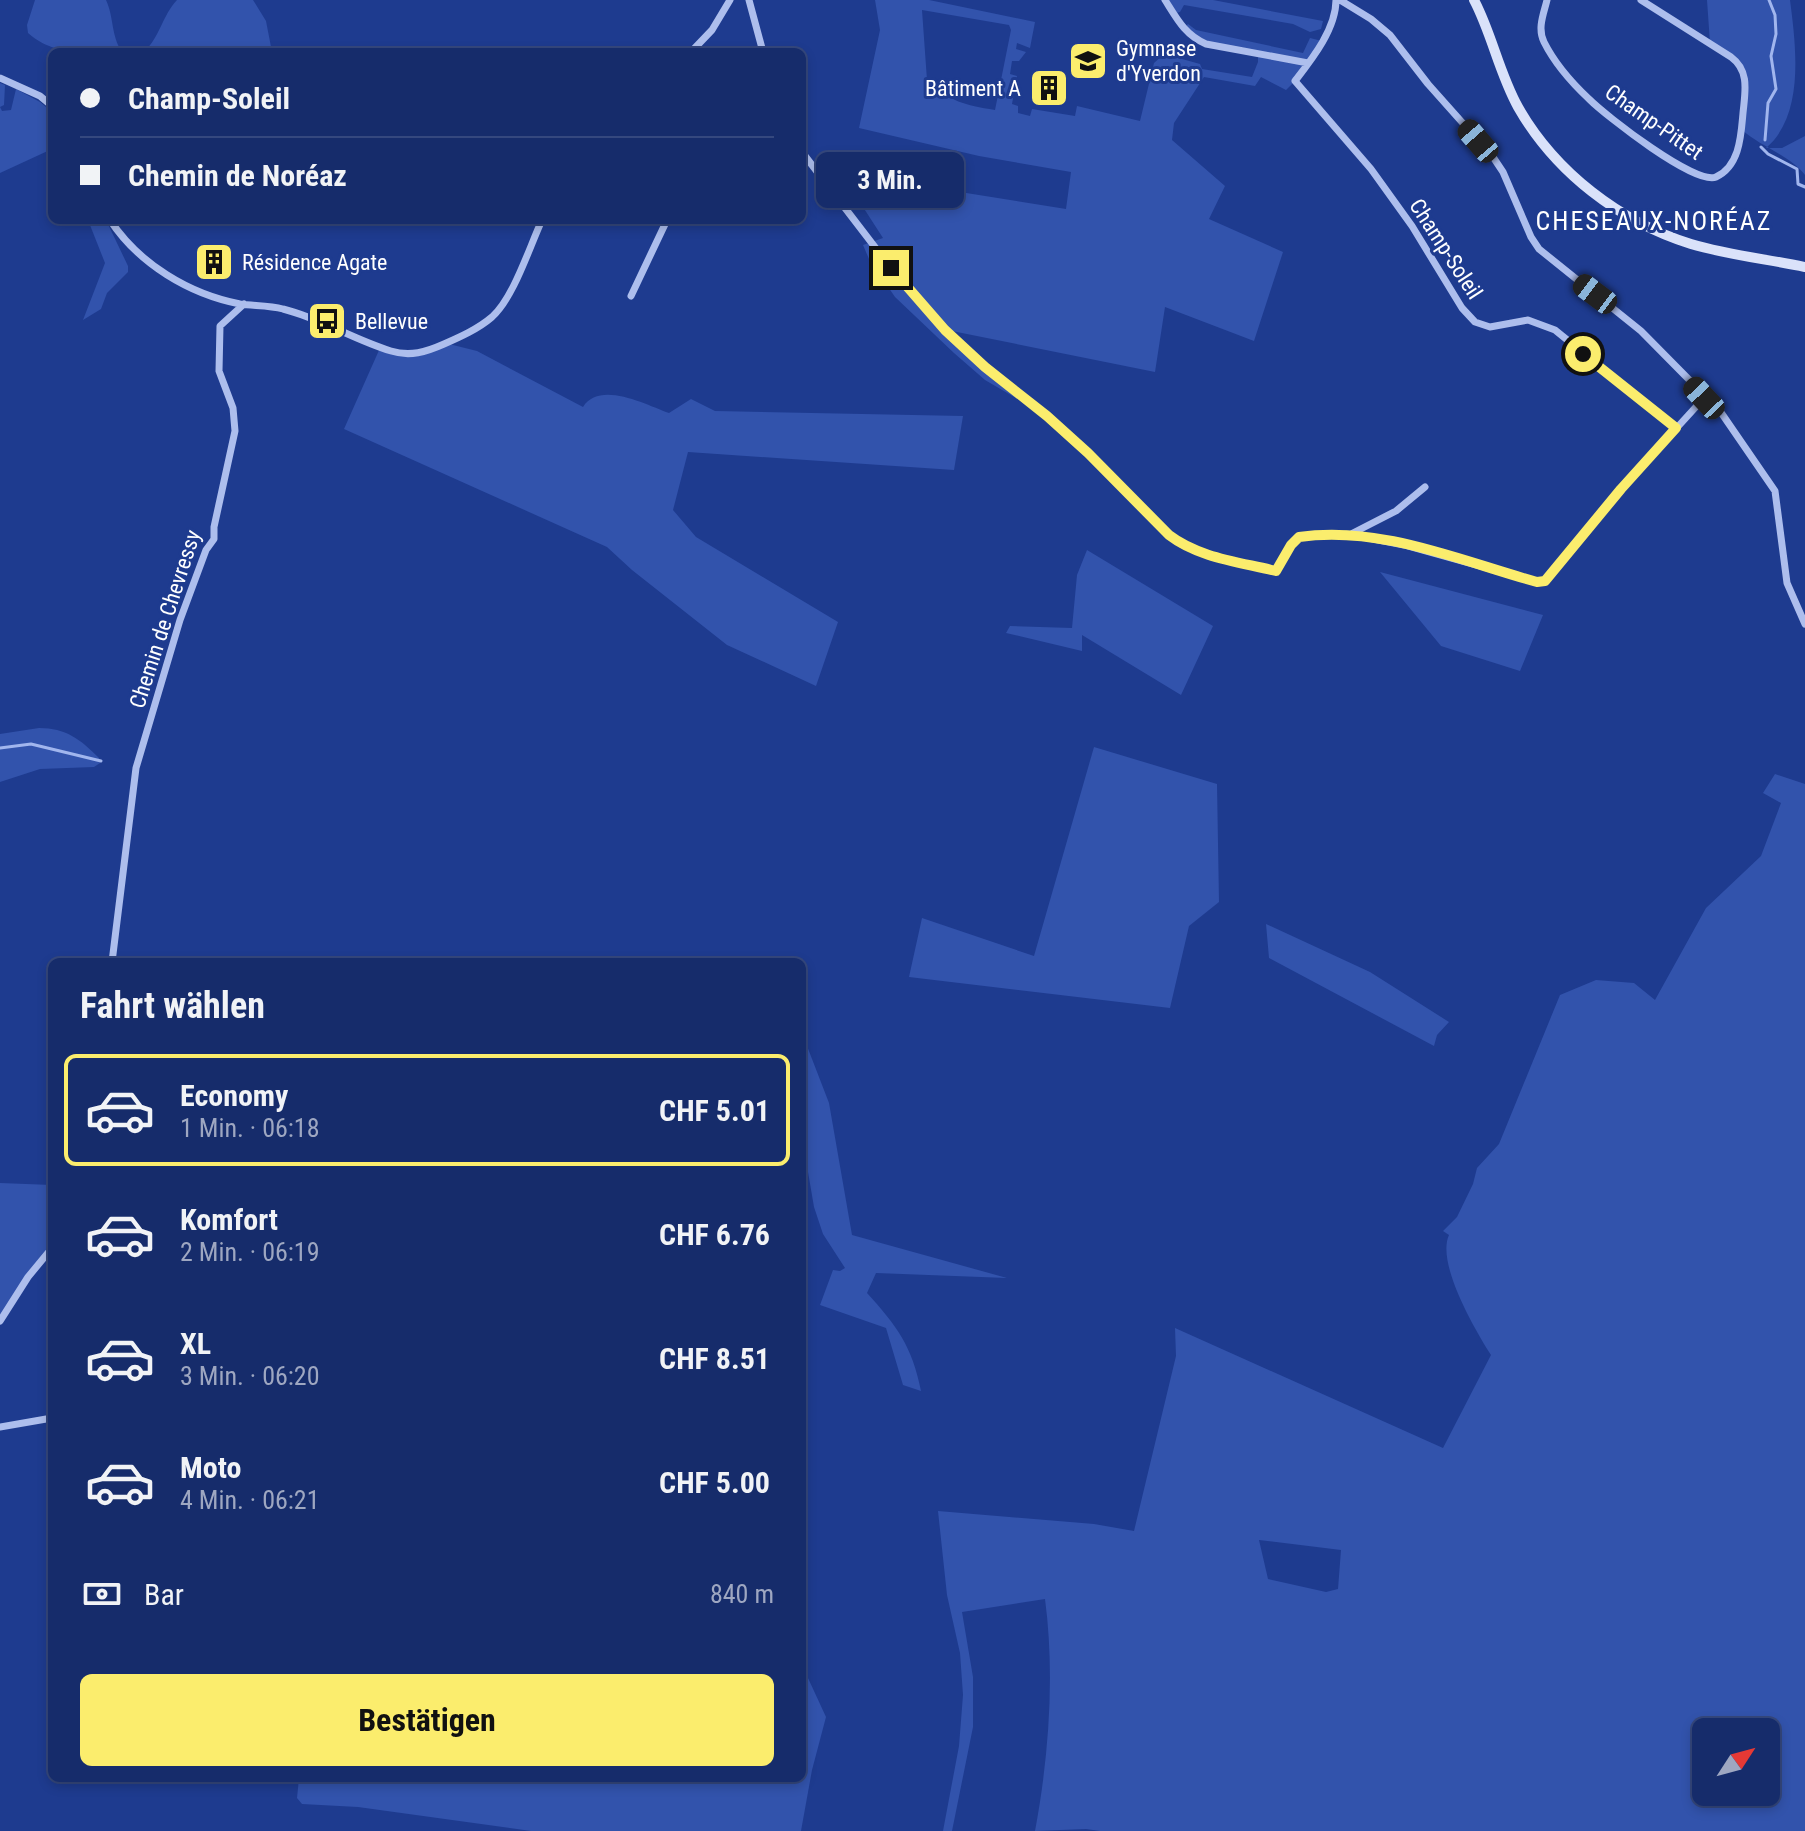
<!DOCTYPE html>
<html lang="de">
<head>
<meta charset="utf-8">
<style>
	:root { --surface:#162c6b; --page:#1f3471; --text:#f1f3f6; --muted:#9ea7c1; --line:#35487e; --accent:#fbed6d }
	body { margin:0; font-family:"Roboto Condensed",sans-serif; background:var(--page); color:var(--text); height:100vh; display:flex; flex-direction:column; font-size:30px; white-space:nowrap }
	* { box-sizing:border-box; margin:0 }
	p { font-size:26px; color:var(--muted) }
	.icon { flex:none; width:44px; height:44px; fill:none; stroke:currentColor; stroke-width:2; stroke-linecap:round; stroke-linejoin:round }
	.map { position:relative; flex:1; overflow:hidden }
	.side { position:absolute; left:48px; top:958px; width:758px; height:824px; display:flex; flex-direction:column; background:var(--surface); border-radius:12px; box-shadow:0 4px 12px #0003,0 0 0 2px var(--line) }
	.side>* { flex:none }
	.banner { position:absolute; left:48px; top:48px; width:758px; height:176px; border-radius:12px; box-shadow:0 4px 12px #0003,0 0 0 2px var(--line); display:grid; align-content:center; height:176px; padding:0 32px; background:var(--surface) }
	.needle { width:52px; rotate:54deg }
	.controls { position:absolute; left:1692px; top:1718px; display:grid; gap:16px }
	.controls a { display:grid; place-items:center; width:88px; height:88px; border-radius:12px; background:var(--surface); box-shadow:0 4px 12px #0003,0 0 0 2px var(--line); font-size:40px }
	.end { position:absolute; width:36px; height:36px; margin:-18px; border:10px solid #fbed6d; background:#111; box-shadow:0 0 0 4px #111 }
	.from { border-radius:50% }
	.bubble { position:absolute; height:56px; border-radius:12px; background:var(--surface); box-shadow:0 4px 12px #0003,0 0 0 2px var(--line); font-size:26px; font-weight:700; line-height:56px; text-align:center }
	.car { position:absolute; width:24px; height:48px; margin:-24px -12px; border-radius:10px; box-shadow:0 0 6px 2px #0007; background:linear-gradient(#222 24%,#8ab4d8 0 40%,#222 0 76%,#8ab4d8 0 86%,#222 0) }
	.banner b { display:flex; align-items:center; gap:28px; height:76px; font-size:30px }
	.banner b+b { border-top:2px solid var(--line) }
	.banner i { width:20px; height:20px; background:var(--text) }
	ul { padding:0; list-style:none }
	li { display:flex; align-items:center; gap:24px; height:112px; margin:0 16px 12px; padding:0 16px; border:4px solid transparent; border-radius:12px }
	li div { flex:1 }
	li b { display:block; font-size:30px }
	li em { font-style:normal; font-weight:700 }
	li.selected { border-color:var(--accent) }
	li>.icon { width:72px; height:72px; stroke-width:1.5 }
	h2 { padding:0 32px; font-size:36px; line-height:96px }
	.pay { display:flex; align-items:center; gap:20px; height:88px; padding:0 32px; font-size:30px }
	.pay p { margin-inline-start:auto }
	.action { display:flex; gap:16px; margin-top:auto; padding:16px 32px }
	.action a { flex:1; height:92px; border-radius:12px; background:var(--accent); color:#111; font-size:32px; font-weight:700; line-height:92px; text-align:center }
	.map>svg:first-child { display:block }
</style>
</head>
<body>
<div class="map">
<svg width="1805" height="1831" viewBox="0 0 1805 1831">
	<rect width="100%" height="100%" fill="#1e3b8f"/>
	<path fill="#3253ac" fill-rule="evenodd" d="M35,0h71c8,17 5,36 16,52 -35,0 -67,5 -94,-19l-1,-8z
		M177,0h76l13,21 6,31h-128c16,-15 18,-36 33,-52z
		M875,0h54l106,22 -5,26 -13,-5 -1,6 10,3 -7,9h-7l-2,13 7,2 -5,28 6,2v7l12,3 2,-7 43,7 2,-10 63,15 14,-58 10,-9 36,10 2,5 50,8 6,-15v-9l-52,-9 -23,-15 5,-5 8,6 107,23 7,-15 12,3 -27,40 -9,9 -25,-13 -6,9 -51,-9 -30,46 -2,17 53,46 -16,33 74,33 -29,89 -89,-34 -10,65 -208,-42 100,86 -62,-36 -31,-27 -59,-56 -26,-38 -6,-14 20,-7 -42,-65 225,36 5,-37 -92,-16 -120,-28 21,-98zM922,10l87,15 2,5 -16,80c-31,-5 -44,-8 -68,-30z
		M1165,0h48l110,21 -2,8 -11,3 -17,-8 -109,-19 -4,7 -7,2z
		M1707,0h83c6,46 15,115 -24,148h16l23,-12v39c-13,-18 -45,-29 -63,-45l1,-60 -33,-27z
		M0,83l5,2 -1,20 -4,2 2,4 9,-1 5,-21 24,13 12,10v37l-52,24z
		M88,220h18l22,46v6l-21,21 -6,16 -18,11 22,-57z
		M445,343l32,8 106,56c17,-27 63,-2 86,6l22,-14 24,12 248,5 -9,54 -266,-18 -15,58 23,27 142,85 -22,64 -89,-41 -95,-75 -25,-23 -263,-118 36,-81 24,6z
		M1087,550l126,76 -32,69 -99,-60v16l-76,-18 4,-7 62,2 5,-53z
		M1380,572l163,43 -23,56 -79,-25z
		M39,728c27,0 41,11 60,30l1,5 -6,4 -54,2 -40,13v-48z
		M1094,747l123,37 2,118 -30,24 -19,82 -261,-31 13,-59 112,38z
		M1775,774l30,10v1047h-705l-14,-2 -51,2c14,-75 20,-157 10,-232l-83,13 11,65v50l-21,104h-9l16,-85 4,-51 -3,-42 -13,-58 -9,-84 156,13 40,7 42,-175 -1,-28 268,120 48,-93c-16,-25 -55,-92 -42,-120l-6,-4 14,-14 16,-33 4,-16 22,-24 61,-149 36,-15 38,3 21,17 51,-92 55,-52 20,-53 -18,-10zM1259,1540l82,10 -3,39 -12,3 -58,-13zM1766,1732v60h-60v-60z
		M1266,924l104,48 79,50 -12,13 -3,11 -165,-88z
		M802,1033l27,70 23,132 155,43 -131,-5 -9,20c30,33 45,53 54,98l-18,-6 -17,-57 -66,-23 13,-35 7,1 5,-3 -22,-34 -9,-27 -12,-70z
		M0,1183l52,2v63l-52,73z
		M802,1665l24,52 -14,53 -11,61h-270l-173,-24 -56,-3 -5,-6 2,-20h503z"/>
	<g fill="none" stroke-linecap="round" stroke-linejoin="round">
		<path stroke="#a1b6ee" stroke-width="3" d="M1765,140l3,-37 8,-14 -5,-33 5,-22 -1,-19 -6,-15
			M1761,147l7,7 29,15 1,15 7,3
			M0,748l31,-4 70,17"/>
		<path stroke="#adbeed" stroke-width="7" d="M749,0l14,52
			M1165,0c12,19 20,35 41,44l102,19
			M1336,0c0,29 -24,59 -41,81l76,88 41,57 50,82 13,14 15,5 38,-7 27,10 121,98
			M1340,0l31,19 19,16 38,49 65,73 10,15 28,65 8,12 102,82 79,80 55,80 12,92 18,41
			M1547,0c-3,13 -10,28 -3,42 10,20 29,42 45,57 17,17 107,87 127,78 24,-11 25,-42 27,-64 2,-21 7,-42 -12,-56l-90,-57
			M691,52l21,-22 18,-30
			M0,78l40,18 12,10
			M802,152l89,116 54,62 40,37 62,49 41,37 78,79 15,12 27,11 68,16 15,-26 8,-8 52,-3 45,-23 29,-24
			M110,220c29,44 79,74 130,84 14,2 29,1 43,5 37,9 71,31 108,42 19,6 35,1 53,-7 16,-7 34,-15 48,-27 22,-20 37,-69 50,-97
			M631,296l36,-76
			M1353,535l51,10 133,37 8,-1 76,-92 83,-91
			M112,962l24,-194 44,-148 26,-70 8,-11v-12l21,-96 -2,-23 -14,-37 1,-45 24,-22
			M0,1321l28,-44 24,-29
			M0,1427l52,-9"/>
		<path stroke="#dae2fa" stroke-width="10" d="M1474,0c18,34 25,73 44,107 37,65 102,115 173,137 37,11 76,15 114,23"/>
	</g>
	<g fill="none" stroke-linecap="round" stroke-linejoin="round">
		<path stroke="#fbed6d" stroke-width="10" d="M891,268l54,62 40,37 62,49 41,37 81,82c30,23 71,27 107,36l15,-26 8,-8c80,-12 162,24 238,45l8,-1 76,-92 55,-61 -93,-74"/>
	</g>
	<defs>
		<g id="school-square" transform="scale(2)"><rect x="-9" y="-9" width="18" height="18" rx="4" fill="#fbed6d" stroke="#1e3b8f"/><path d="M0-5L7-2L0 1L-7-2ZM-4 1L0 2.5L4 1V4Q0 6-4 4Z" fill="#111"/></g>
		<g id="building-square" transform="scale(2)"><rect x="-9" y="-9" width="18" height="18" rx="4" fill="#fbed6d" stroke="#1e3b8f"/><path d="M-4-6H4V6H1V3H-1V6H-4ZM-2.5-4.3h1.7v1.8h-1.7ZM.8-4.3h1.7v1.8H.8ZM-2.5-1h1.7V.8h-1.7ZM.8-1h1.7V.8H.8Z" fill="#111"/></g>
		<g id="bus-square" transform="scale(2)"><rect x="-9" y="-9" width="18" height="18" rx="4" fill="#fbed6d" stroke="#1e3b8f"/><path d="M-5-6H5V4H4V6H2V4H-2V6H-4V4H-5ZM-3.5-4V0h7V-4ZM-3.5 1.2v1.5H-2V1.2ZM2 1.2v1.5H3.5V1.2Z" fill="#111"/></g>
	</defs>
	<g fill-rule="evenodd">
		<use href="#school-square" x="1088" y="61"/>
		<use href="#building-square" x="1049" y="88"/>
		<use href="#building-square" x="214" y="262"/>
		<use href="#bus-square" x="327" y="321"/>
	</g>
	<g text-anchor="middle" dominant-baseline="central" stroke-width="6" stroke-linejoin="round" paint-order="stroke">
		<g font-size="22" fill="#fff" stroke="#1e3b8f" text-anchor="start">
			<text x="1116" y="48">Gymnase<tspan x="1116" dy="25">d'Yverdon</tspan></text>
			<text x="1021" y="88" text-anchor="end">Bâtiment A</text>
			<text x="242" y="262">Résidence Agate</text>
			<text x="355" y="321">Bellevue</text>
		</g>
		<g font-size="22" fill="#fff" stroke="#1e3b8f">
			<text transform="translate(1654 122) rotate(35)">Champ-Pittet</text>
			<text transform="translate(1446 249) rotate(57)">Champ-Soleil</text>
			<text transform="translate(165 619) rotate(-72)">Chemin de Chevressy</text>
		</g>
		<g font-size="26" letter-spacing="2" fill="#fff" stroke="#1e3b8f">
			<text x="1654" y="221">CHESEAUX-NORÉAZ</text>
		</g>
	</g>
</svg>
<div class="controls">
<a><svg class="needle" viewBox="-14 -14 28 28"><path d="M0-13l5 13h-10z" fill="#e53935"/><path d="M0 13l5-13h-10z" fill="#9ea7c1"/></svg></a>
</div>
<i class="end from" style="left:1583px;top:354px"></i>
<i class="end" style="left:891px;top:268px"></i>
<div class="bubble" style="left:816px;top:152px;width:148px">3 Min.</div>
<i class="car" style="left:1478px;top:141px;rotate:319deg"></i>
<i class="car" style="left:1595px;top:294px;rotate:307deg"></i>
<i class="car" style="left:1704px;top:398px;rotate:317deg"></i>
<div class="banner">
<b><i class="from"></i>Champ-Soleil</b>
<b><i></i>Chemin de Noréaz</b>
</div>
<section class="side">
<h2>Fahrt wählen</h2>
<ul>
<li class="selected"><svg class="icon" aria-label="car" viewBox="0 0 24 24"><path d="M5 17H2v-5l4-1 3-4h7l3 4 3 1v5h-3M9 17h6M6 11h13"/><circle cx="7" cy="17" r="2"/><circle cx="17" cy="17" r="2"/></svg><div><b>Economy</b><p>1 Min. · 06:18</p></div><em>CHF 5.01</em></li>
<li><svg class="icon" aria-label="car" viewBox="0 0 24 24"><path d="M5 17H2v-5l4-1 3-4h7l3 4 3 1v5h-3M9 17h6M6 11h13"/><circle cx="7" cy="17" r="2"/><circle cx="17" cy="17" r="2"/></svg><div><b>Komfort</b><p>2 Min. · 06:19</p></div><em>CHF 6.76</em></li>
<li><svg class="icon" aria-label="car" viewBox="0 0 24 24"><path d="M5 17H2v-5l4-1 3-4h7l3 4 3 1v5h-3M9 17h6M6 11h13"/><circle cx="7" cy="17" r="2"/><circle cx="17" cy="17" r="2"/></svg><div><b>XL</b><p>3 Min. · 06:20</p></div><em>CHF 8.51</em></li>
<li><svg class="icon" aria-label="car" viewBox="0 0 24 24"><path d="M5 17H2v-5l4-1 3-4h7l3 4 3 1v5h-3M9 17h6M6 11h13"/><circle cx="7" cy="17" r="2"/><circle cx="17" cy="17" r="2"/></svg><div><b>Moto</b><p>4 Min. · 06:21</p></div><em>CHF 5.00</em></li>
</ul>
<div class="pay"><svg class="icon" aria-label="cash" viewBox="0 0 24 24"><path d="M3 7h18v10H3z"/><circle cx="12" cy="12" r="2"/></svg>Bar<p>840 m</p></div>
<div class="action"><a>Bestätigen</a></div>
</section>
</div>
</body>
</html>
